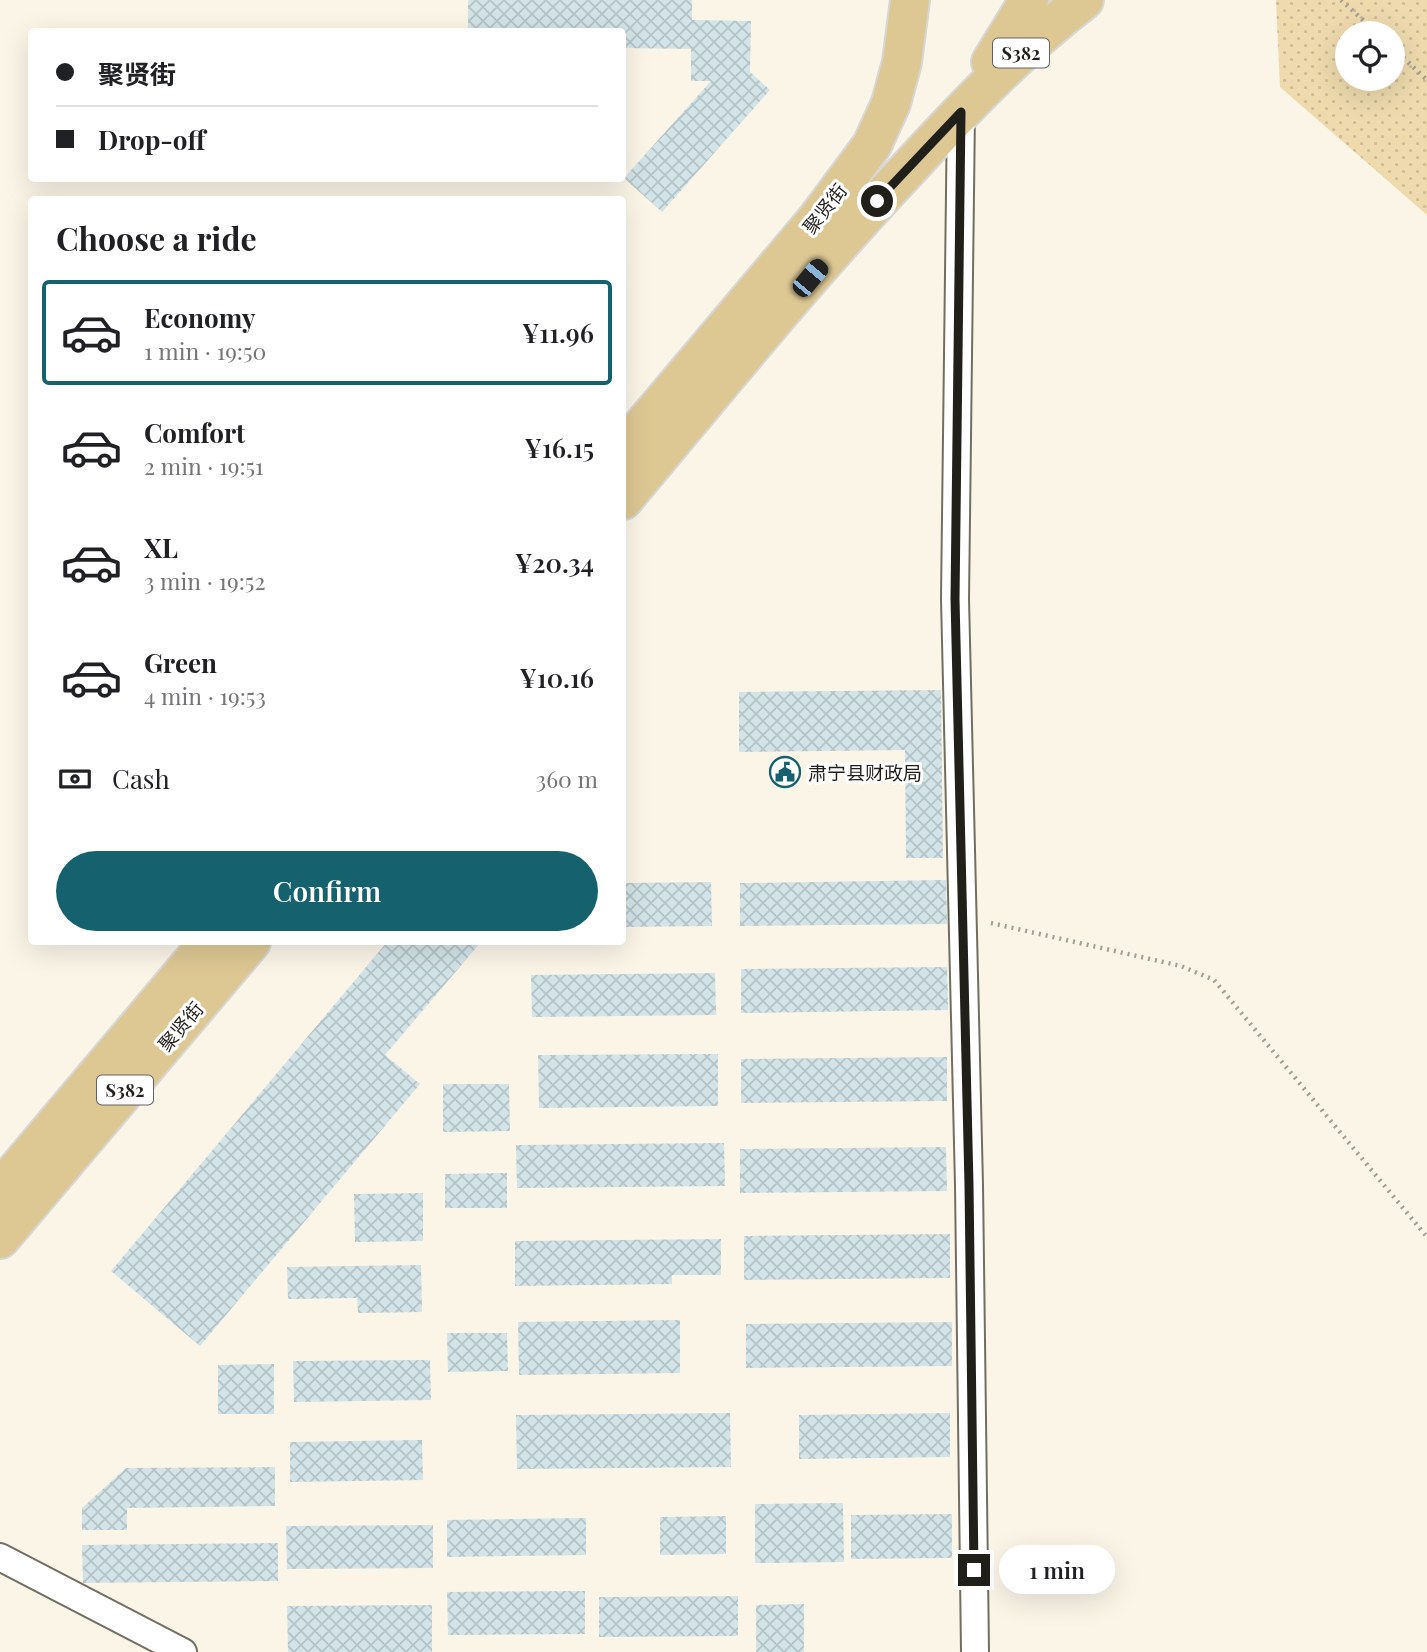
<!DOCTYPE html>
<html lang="en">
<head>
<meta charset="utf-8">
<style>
	:root { --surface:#fff; --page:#f6f6f6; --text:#202124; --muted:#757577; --line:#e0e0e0; --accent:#16616e }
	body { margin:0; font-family:"Playfair Display","Noto Sans SC",serif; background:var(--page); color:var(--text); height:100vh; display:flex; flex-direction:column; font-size:26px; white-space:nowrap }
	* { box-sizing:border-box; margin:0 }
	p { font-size:23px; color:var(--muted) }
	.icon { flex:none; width:38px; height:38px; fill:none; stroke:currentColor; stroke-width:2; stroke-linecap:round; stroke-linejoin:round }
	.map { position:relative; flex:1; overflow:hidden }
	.drawer { position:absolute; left:28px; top:196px; width:598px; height:749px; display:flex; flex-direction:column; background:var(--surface); border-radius:7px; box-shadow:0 7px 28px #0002 }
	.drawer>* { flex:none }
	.top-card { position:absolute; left:28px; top:28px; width:598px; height:154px; border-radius:7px; box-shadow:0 7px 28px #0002; display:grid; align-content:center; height:154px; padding:0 28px; background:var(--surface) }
	.buttons { position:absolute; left:1335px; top:21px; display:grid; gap:14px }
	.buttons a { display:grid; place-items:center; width:70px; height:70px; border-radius:50%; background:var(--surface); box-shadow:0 7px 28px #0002; font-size:35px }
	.end { position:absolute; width:32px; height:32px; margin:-16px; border:9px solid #211f1a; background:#fff; box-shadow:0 0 0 4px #fff }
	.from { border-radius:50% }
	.bubble { position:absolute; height:49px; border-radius:24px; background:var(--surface); box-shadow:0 7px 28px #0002; font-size:23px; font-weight:600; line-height:49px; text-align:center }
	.car { position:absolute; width:21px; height:42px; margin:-21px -10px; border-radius:9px; box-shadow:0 0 5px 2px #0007; background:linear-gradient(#222 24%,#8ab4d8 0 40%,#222 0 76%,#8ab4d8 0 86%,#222 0) }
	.top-card b { display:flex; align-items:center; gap:24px; height:66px; font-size:26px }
	.top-card b+b { border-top:2px solid var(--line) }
	.top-card i { width:18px; height:18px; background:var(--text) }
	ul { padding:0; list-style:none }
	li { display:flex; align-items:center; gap:21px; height:105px; margin:0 14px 10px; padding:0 14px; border:4px solid transparent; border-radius:7px }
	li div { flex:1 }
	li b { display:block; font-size:26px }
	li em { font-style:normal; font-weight:600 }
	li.on { border-color:var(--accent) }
	li>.icon { width:63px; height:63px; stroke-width:1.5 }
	h2 { padding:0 28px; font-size:32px; line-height:84px }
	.pay { display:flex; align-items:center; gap:18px; height:77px; padding:0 28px; font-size:26px }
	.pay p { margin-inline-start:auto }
	.action { display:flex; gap:14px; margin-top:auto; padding:14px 28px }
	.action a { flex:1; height:80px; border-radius:42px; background:var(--accent); color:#fff; font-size:28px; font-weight:600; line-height:80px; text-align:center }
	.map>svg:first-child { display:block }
</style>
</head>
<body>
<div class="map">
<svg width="1427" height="1652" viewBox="0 0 1427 1652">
	<defs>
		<pattern id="park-dots" width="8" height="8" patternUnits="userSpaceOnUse" patternTransform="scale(1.75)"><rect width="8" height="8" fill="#eedaad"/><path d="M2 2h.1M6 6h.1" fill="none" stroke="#ccbb94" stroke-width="1.8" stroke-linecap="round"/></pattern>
		<pattern id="building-cross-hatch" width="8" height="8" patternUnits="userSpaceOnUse" patternTransform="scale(1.75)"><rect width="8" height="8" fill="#d3e4e8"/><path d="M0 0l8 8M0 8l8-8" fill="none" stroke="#b5c3c6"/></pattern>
	</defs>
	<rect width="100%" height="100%" fill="#fbf5e8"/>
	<path fill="url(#park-dots)" fill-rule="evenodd" d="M1276,0h151v215l-147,-128zM1348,33h45v46h-45z"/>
	<path fill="url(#building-cross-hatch)" d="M468,0h224v20l59,1 -1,51 20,18 -108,122 -38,-34 87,-97h-20v-32l-68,-1v-16h-155z
		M941,690l2,168h-37l-1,-108 -166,2v-60z
		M946,880l1,44 -207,2v-43z
		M711,882l1,44 -89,1v-44z
		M387,942h94l-96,113 35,29 -220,262 -89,-75z
		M947,967l1,43 -207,3v-44z
		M715,973l1,42 -184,2 -1,-42z
		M718,1054v52l-179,2 -1,-53z
		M947,1057v44l-206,2v-44z
		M443,1084h66l1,47 -67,1z
		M724,1143l1,43 -208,2 -1,-43z
		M946,1147l1,44 -207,2v-44z
		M507,1173v35h-62v-34z
		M423,1193v48l-68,1 -1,-48z
		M950,1234v44l-206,2v-44z
		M721,1239v36h-49v9l-157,2v-45z
		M421,1265l1,47 -64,1 -1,-15 -69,1 -1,-32z
		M680,1320v53l-161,2 -1,-53z
		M952,1322v44l-206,2v-44z
		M447,1333h60l1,38 -60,1z
		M430,1360l1,40 -137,2 -1,-41z
		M274,1364v50h-56v-49z
		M730,1413l1,54 -214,2 -1,-54z
		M950,1413v44l-151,2v-44z
		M422,1440l1,40 -133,2v-40z
		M275,1467v39l-148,2v22h-45v-22l44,-40z
		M843,1503l1,59 -89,1v-59z
		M952,1514v44l-101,1v-44z
		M726,1516v38l-66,1v-38z
		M586,1518v37l-139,2v-37z
		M433,1525v43l-146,1 -1,-43z
		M278,1543v38l-195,2 -1,-38z
		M585,1591v43l-137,1 -1,-43z
		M738,1596v40l-139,1v-40z
		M804,1604v48h-48v-47z
		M432,1605v47h-144l-1,-46z"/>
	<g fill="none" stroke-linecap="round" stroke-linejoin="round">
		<g stroke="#736e62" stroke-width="30">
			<path id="street" d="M961,112l-6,487 14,586 6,467
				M0,1557l183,95"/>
		</g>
		<g stroke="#d7d7d6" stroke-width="42">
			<path id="primary" d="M991,62l38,-62
				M623,449l194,-230 55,-74 19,-42 11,-41 8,-62
				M623,500c94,-112 185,-225 285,-331 55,-60 111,-119 176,-169
				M0,1190l209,-248
				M0,1239l251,-297"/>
		</g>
		<path stroke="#a39e95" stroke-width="4.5" stroke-dasharray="2 5" stroke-linecap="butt" d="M1341,0l36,33
			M1393,48l34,32
			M991,923l190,43 33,14 213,257"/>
		<use href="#street" stroke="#fff" stroke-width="26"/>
		<use href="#primary" stroke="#ddc894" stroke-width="38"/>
	</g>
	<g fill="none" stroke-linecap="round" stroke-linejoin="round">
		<path stroke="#211f1a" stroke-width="9" d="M877,201l84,-89 -6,487 14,586 5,385"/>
	</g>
	<defs>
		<g id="civic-ring" transform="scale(1.575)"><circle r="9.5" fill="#fff" stroke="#16616e" stroke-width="1.5"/><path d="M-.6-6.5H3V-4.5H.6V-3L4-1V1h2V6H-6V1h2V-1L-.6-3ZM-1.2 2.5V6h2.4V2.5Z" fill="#16616e"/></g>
	</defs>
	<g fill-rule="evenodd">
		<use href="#civic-ring" x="785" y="772"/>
	</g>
	<g text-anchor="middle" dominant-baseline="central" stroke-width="6" stroke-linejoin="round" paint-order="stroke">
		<g fill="#fff" stroke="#64625f" stroke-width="2">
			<rect x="993" y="38.5" width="56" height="29" rx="5"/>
			<rect x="97" y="1075.5" width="56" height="29" rx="5"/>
		</g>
		<g font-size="18" font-weight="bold" fill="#211f1a">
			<text x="1021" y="53">S382</text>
			<text x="125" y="1090">S382</text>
		</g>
		<g font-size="19" fill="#211f1a" stroke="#fff">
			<text transform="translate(824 208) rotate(-52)">聚贤街</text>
			<text transform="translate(180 1026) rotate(-50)">聚贤街</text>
		</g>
		<g font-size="19" fill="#211f1a" stroke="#fff" text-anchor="start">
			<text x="808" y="772">肃宁县财政局</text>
		</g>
	</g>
</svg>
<div class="buttons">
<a><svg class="icon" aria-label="locate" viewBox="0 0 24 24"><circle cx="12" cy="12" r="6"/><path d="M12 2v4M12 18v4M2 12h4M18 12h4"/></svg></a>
</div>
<i class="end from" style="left:877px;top:201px"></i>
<i class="end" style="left:974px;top:1570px"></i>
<div class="bubble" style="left:999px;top:1545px;width:116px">1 min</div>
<i class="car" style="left:810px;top:278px;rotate:40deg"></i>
<div class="top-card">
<b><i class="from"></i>聚贤街</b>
<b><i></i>Drop-off</b>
</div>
<section class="drawer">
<h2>Choose a ride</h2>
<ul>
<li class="on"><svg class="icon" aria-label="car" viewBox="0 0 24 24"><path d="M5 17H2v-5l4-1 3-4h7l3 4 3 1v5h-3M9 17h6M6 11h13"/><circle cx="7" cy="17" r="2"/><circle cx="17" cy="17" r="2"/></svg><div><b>Economy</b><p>1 min · 19:50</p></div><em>¥11.96</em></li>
<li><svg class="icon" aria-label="car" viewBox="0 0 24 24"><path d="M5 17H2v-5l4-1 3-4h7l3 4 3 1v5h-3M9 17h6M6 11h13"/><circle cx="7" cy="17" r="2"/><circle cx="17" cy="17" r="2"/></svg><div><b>Comfort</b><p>2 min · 19:51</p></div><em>¥16.15</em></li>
<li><svg class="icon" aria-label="car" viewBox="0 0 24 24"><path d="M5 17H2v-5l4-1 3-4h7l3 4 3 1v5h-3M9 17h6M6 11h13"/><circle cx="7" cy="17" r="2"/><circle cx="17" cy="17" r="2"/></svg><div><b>XL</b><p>3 min · 19:52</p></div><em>¥20.34</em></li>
<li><svg class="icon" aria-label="car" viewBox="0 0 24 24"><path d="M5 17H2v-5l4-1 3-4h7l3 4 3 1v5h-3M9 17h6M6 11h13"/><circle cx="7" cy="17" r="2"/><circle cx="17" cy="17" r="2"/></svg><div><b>Green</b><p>4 min · 19:53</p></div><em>¥10.16</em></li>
</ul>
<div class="pay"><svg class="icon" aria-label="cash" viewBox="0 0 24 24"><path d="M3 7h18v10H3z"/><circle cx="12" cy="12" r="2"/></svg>Cash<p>360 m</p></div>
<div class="action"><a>Confirm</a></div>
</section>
</div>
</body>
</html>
